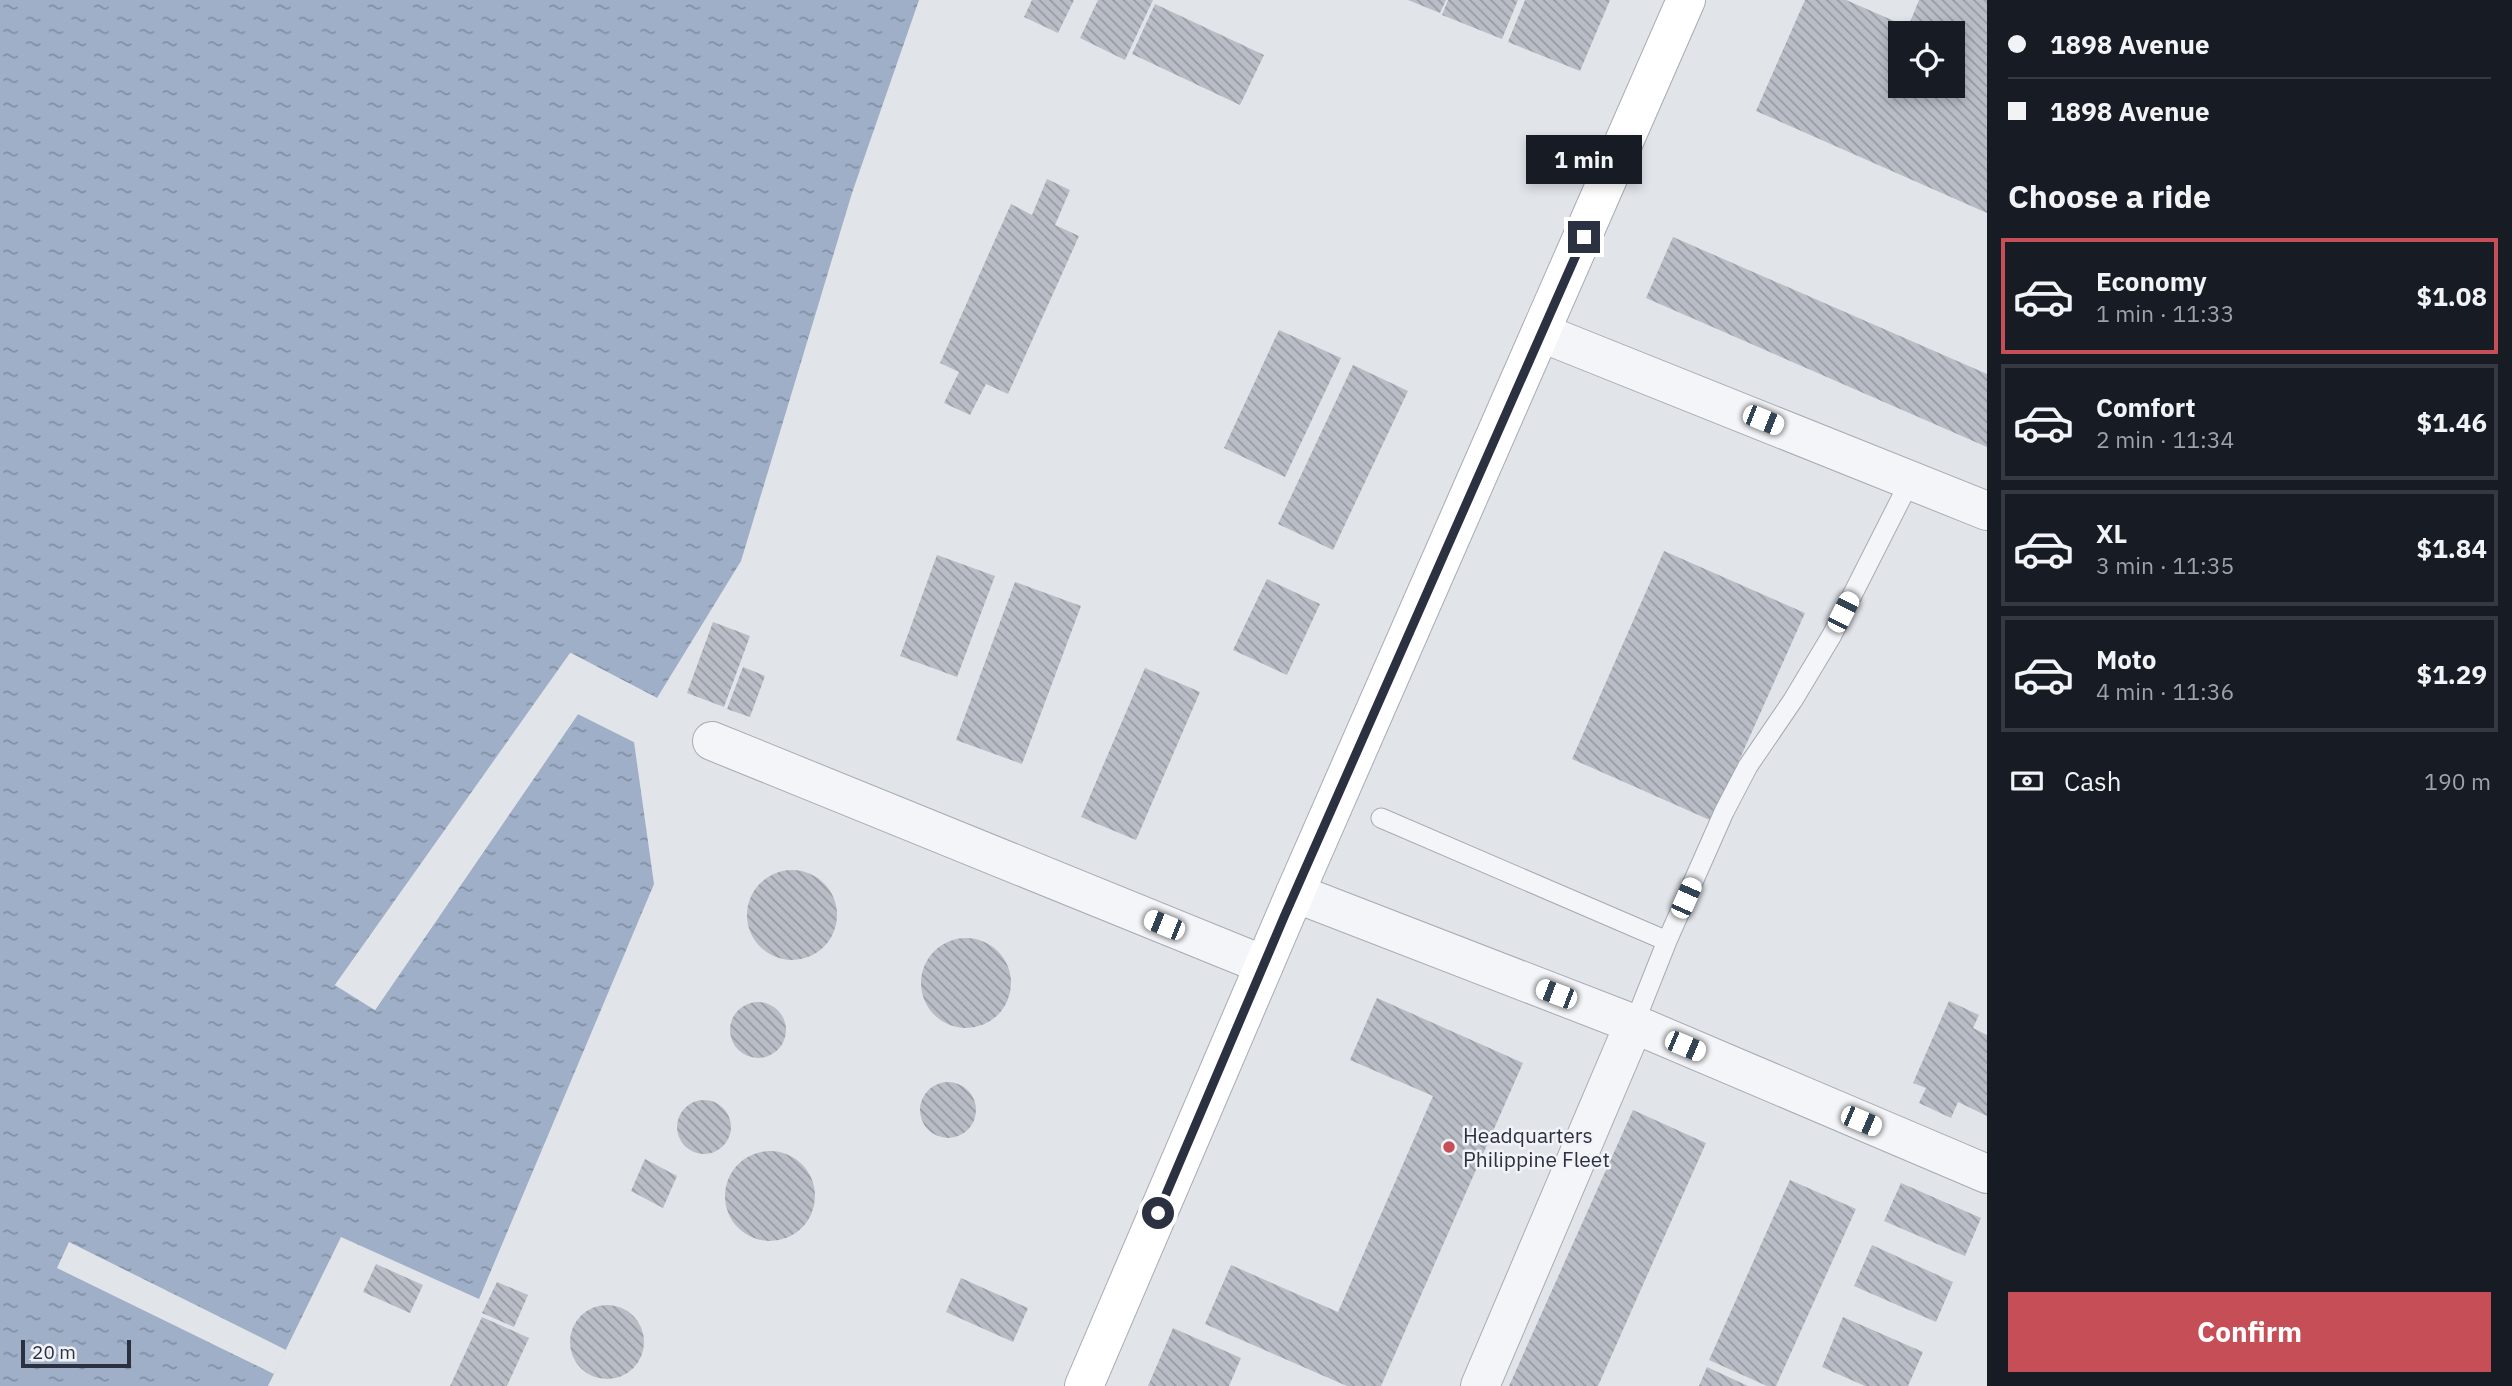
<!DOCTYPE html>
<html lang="en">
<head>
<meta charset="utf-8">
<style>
	:root { --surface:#171b24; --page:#242831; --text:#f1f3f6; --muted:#9ea1a6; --line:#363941; --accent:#c64f57 }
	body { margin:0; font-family:"IBM Plex Sans",sans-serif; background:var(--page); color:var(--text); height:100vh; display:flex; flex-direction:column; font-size:26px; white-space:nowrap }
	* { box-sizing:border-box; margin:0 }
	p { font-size:23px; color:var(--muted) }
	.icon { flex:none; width:38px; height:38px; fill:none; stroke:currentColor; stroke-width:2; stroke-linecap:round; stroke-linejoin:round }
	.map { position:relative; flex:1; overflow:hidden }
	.sheet { display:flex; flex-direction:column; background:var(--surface); width:525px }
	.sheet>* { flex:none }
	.hud { display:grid; align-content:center; height:154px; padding:0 21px; background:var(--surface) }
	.buttons { position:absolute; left:1888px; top:21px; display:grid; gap:14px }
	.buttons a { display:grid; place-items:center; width:77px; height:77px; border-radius:0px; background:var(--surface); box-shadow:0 4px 10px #0003; font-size:35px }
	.scale { position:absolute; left:21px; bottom:18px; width:110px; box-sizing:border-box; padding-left:7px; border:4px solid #2b3140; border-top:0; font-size:19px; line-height:24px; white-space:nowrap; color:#2b3140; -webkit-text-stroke:5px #f1f3f7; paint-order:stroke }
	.end { position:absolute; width:32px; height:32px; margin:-16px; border:9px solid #2b3140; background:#fff; box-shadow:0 0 0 4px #fff }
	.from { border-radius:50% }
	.bubble { position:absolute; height:49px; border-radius:0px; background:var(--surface); box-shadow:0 4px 10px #0003; font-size:23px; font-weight:700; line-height:49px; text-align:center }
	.car { position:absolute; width:21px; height:42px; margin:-21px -10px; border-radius:9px; box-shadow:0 0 5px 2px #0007; background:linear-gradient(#fff 24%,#345 0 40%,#fff 0 76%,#345 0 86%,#fff 0) }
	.hud b { display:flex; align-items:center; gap:24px; height:66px; font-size:26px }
	.hud b+b { border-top:2px solid var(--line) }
	.hud i { width:18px; height:18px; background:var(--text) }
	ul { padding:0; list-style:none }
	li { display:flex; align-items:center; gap:21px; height:116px; margin:0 14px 10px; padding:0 7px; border:4px solid var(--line); border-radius:0px }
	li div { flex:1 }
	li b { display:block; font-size:26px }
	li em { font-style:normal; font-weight:700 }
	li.selected { border-color:var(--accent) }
	li>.icon { width:63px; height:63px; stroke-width:1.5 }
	h2 { padding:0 21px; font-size:32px; line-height:84px }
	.pay { display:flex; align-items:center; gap:18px; height:77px; padding:0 21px; font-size:26px }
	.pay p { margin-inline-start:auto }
	.primary-button { display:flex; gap:14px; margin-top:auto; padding:14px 21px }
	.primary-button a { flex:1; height:80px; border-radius:0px; background:var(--accent); color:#fff; font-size:28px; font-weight:700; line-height:80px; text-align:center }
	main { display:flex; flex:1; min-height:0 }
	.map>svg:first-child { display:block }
</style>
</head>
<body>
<main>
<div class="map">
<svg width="1987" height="1386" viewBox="0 0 1987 1386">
	<defs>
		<pattern id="water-ripples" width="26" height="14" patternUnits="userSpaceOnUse" patternTransform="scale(1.75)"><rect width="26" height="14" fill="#9fafc7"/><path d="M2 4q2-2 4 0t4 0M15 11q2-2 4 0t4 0" fill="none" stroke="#828fa3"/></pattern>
		<pattern id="building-back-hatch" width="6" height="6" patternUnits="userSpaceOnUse" patternTransform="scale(1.75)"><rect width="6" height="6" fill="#b9bdc6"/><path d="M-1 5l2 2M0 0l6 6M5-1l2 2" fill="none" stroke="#979aa2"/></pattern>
	</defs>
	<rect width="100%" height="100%" fill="#e1e4e9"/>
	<path fill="url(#water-ripples)" d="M0,0h919l-67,193 -111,368 -84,137 -87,-45 -235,332 40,25 203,-296 56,28 20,142 -175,415 -138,-62 -73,149h-268z"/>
	<path fill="#e1e4e9" d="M571,653l86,45 -1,3 -84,-44 -232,327 34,22 202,-295h4l56,27 -2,4 -56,-28 -203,296 -40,-25z
		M69,1242l217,108 -12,24 -217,-106z"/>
	<path fill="url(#building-back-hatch)" fill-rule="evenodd" d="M1032,0h42l-16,33 -34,-16z
		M1098,0h55l-28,60 -45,-22z
		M1408,0h38l-6,13z
		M1448,0h70l-16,39 -60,-24z
		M1525,0h85l-30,71 -72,-29z
		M1805,0h41l62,27 11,-27h68v213l-231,-102zM1900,33h53v53h-53z
		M1155,4l109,51 -24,50 -108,-51z
		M1047,179l23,11 -15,35 24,11 -71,158 -22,-10 -16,31 -26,-12 15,-31 -19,-9 71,-159 21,11z
		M1673,237l314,137v73l-341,-149z
		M1279,330l62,28 -56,119 -61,-29z
		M1353,365l55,26 -75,159 -55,-26z
		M1664,551l141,62 -93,208 -140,-62z
		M937,555l58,21 -38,101 -57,-21z
		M1267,579l53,25 -33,71 -54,-25z
		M1015,582l66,24 -59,158 -66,-24z
		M713,622l37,14 -26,71 -37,-14z
		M743,667l22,9 -15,41 -23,-8z
		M1145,668l55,24 -64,148 -55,-23z
		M747 915a45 45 0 1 1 90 0a45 45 0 1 1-90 0Z
		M921 983a45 45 0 1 1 90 0a45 45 0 1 1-90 0Z
		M1377,998l146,65 -142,323h-34l-142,-62 26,-59 107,47 95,-216 -83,-36z
		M1949,1001l30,14 -6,13 14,7v81l-29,-14 -7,16 -32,-15 7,-15 -13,-5z
		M730 1030a28 28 0 1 1 56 0a28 28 0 1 1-56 0Z
		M920 1110a28 28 0 1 1 56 0a28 28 0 1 1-56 0Z
		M677 1127a27 27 0 1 1 54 0a27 27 0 1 1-54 0Z
		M1633,1110l73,33 -108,243h-89z
		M725 1196a45 45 0 1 1 90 0a45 45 0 1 1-90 0Z
		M645,1159l32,17 -14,32 -32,-17z
		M1790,1180l66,29 -80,177h-9l-58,-26z
		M1901,1183l80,35 -16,38 -81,-35z
		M1872,1245l81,37 -17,40 -82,-36z
		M376,1264l47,21 -13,28 -47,-21z
		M961,1278l67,30 -15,34 -67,-30z
		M497,1282l31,13 -14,32 -32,-14z
		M570 1342a37 37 0 1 1 74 0a37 37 0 1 1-74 0Z
		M482,1317l47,21 -22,48h-57z
		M1843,1317l80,35 -15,34h-43l-43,-19z
		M1173,1328l68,30 -12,28h-81z
		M1707,1367l41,19h-49z"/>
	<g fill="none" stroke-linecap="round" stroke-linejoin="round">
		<g stroke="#a7abb3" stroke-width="21">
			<path id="lane" d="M1381,818l286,123
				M1634,1024l33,-83 57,-129 24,-46 45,-66 39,-65 79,-156"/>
		</g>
		<g stroke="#a7abb3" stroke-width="40">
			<path id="street" d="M1542,333l445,178
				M712,741l552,224
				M1295,893l339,131 353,150
				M1480,1386l154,-362"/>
		</g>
		<g stroke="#a7abb3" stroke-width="40">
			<path id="secondary" d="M1084,1386l211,-493 391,-893"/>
		</g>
		<use href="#lane" stroke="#f4f5f8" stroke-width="19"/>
		<use href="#street" stroke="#f4f5f8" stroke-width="38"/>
		<use href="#secondary" stroke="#fff" stroke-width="38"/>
	</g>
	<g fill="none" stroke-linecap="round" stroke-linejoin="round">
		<path stroke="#2b3140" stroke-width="9" d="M1158,1213l126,-296 300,-680"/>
	</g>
	<circle fill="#c64f57" stroke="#f1f3f7" stroke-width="2.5" cx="1449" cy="1147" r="7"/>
	<g text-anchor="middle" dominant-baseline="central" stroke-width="5" stroke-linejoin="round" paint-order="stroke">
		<g font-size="21" fill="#2b3140" stroke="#f1f3f7" text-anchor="start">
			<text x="1463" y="1135">Headquarters<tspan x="1463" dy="24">Philippine Fleet</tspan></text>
		</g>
	</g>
</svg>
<div class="buttons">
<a><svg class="icon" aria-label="locate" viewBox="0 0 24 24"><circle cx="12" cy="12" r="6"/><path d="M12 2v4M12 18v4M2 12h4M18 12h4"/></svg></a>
</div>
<div class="scale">20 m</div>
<i class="end from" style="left:1158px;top:1213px"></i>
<i class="end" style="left:1584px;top:237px"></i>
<div class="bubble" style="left:1526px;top:135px;width:116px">1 min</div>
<i class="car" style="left:1763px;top:420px;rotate:112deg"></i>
<i class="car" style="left:1843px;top:612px;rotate:27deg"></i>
<i class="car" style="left:1686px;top:898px;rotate:24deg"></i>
<i class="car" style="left:1164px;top:925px;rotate:292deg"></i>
<i class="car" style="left:1556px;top:994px;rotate:291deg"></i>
<i class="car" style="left:1685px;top:1046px;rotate:113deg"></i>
<i class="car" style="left:1861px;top:1121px;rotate:113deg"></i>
</div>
<section class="sheet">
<div class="hud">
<b><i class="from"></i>1898 Avenue</b>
<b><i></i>1898 Avenue</b>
</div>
<h2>Choose a ride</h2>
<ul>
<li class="selected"><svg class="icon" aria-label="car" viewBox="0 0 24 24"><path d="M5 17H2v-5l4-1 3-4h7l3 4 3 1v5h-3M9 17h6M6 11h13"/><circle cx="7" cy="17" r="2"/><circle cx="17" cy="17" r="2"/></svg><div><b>Economy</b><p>1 min · 11:33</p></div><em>$1.08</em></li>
<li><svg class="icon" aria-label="car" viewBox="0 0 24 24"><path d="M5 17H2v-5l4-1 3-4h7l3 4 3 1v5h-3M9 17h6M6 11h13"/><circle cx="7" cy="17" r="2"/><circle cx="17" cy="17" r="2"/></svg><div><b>Comfort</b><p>2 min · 11:34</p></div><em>$1.46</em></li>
<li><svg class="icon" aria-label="car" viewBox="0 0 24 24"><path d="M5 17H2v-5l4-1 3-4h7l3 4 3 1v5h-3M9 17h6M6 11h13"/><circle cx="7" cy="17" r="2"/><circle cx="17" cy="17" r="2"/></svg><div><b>XL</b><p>3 min · 11:35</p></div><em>$1.84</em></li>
<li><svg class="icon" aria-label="car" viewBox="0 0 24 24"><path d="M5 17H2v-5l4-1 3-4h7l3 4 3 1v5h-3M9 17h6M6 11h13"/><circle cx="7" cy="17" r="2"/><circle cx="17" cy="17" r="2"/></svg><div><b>Moto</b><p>4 min · 11:36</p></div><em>$1.29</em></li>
</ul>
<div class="pay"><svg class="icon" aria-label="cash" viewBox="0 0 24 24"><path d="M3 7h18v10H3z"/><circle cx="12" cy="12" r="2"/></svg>Cash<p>190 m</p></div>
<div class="primary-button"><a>Confirm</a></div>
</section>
</main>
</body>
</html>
